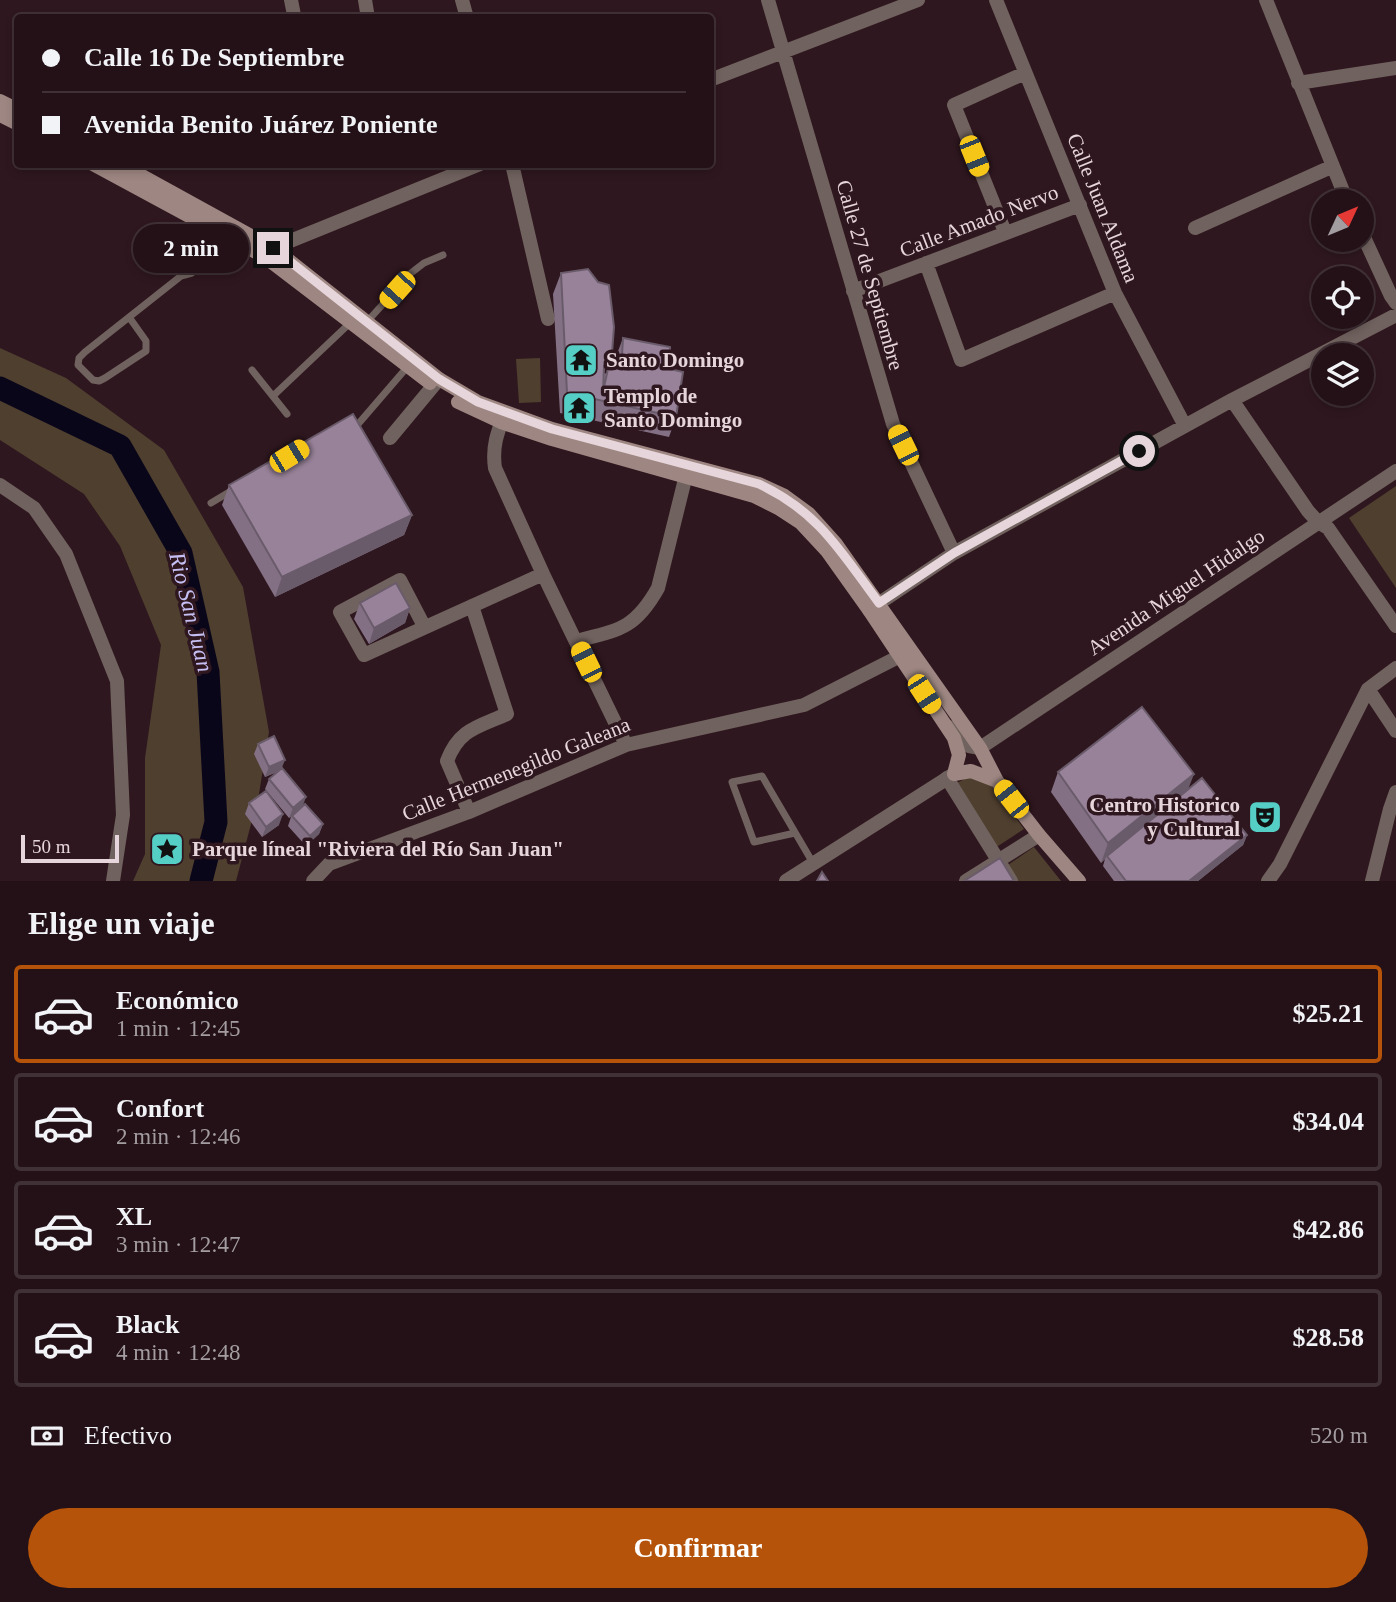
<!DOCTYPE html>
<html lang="es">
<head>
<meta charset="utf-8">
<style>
	:root { --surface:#231117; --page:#2f1f24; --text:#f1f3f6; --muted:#a39da1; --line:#403136; --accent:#b45309 }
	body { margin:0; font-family:Georgia,serif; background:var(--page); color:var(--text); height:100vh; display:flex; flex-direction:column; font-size:26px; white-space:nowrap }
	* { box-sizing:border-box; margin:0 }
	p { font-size:23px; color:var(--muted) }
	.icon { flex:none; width:38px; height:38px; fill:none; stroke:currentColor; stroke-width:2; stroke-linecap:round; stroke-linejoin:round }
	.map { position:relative; height:881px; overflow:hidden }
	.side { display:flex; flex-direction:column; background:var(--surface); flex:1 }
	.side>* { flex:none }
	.banner { position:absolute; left:14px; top:14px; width:700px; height:154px; border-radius:7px; box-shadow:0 4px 10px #0003,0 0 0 2px var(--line); display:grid; align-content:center; height:154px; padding:0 28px; background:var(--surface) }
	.needle { width:46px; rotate:46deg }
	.controls { position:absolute; left:1311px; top:189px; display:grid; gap:14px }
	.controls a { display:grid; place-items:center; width:63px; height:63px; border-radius:50%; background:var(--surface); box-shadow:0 4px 10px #0003,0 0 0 2px var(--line); font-size:35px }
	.scale { position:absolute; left:21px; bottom:18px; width:98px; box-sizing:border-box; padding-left:7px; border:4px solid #e6d5da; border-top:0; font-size:19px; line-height:24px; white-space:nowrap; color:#e6d5da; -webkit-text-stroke:5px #2f171f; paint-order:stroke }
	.end { position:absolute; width:32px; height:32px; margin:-16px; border:9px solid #e6d5da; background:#111; box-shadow:0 0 0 4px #111 }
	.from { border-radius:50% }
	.bubble { position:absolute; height:49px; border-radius:24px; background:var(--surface); box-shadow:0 4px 10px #0003,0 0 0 2px var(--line); font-size:23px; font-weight:600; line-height:49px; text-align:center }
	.car { position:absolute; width:21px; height:42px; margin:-21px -10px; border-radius:9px; box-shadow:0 0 5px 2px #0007; background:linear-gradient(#f5c518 24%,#345 0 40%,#f5c518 0 76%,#345 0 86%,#f5c518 0) }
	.banner b { display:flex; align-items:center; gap:24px; height:66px; font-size:26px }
	.banner b+b { border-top:2px solid var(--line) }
	.banner i { width:18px; height:18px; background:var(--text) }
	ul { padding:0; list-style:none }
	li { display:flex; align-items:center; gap:21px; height:98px; margin:0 14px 10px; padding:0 14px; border:4px solid var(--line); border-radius:7px }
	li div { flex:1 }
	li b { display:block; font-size:26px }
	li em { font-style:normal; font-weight:600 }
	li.active { border-color:var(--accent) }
	li>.icon { width:63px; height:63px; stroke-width:1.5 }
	h2 { padding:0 28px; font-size:32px; line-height:84px }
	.pay { display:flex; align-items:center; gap:18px; height:77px; padding:0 28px; font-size:26px }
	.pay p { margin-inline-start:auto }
	.action { display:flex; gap:14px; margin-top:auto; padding:14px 28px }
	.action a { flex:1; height:80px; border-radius:42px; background:var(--accent); color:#fff; font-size:28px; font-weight:600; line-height:80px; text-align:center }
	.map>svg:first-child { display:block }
</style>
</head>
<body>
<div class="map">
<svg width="1396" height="881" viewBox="0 0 1396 881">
	<rect width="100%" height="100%" fill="#2f171f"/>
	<path fill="#4f3f2f" d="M0,348l66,30 98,72 79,137 26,145 -10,62 -23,87h-103l12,-27v-96l16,-113 -41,-99 -36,-52 -84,-54z
		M540,358l1,44 -22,1 -3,-44z
		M1396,486v102l-47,-70z
		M970,776l20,7 34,46 -29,19 -40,-64z
		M1034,847l27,34h-48l-8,-14z"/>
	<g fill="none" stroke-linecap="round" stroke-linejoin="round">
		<path stroke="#0a061a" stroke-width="23" d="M0,388l120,58 61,107 27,119 8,150 -15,59"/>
		<path stroke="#70625e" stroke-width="7" d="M129,317l17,24v10l-41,27 -6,3 -6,-1 -15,-15 1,-7 6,-6 96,-76 11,-3 29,-40
			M365,324l46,-51 13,-10 19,-8
			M252,370l35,44
			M273,396l77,-73
			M353,430l56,-65
			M211,503l20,-12
			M795,833l-41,9 -22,-60 30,-6 51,87"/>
		<path stroke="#70625e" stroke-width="14" d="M291,0l3,15
			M365,0l3,18
			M462,0l5,18
			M768,0l125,424 61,129
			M996,0l119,293 70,133
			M1266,0l81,201
			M710,80l208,-80
			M1298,83l98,-15
			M512,164l36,155
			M1195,228l136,-61
			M1005,232l-51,-127 71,-32
			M1362,233l29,63 5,7
			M266,256l7,-8 207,-84
			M926,263l35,97 154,-67
			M853,291l227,-86
			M1232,400l76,111 10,11 10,6 68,98
			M505,413c-8,20 -13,34 -10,55l48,106 83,171
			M390,438l49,-59
			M0,485l34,23 32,46 51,127 6,134 -10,66
			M869,610l85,-57 278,-153 164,-85
			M424,626l-24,-46 -60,32 24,43 179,-81
			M576,641c43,-11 59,-12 82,-53l30,-121
			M1368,689l28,42
			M947,778l64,103
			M469,812l-22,-51c12,-32 31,-34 60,-47l-35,-108
			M313,881l16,-17 140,-52 157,-67 178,-40 104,-53
			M1268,881l12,-17 88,-175 28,-21
			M1372,881l18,-72 6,-17"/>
		<path stroke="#70625e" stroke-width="14" d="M949,727l20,19 11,2 416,-277
			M786,881l168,-107
			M966,881l73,-46"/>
		<path stroke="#9e8782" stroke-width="14" d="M0,101l18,9
			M0,115l18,9
			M93,164l172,93 165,126
			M120,164l153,84 166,131 39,23 74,27 207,55 24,11 26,19 27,30 144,204 17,33 42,54 40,46
			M458,402l43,20 51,17 202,57 24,12 23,15 26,28 42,59 85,128 5,17 -5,19 17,-3 26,10"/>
	</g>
	<path fill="#837084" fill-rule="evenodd" d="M561,273l51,80 5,1 6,-16 47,31 6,48 -7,20 -109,-24 -7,-119zM609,364l-2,10 -3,-1 1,-7z
		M229,485l183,30 -8,20 -129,62 -53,-92z
		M360,603l50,5 -5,15 -36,21 -15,-25z
		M258,744l24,24 21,38 20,18 -4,10 -13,12 -18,-20 3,-9 -2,1 -24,-29 4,-10 8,-7 -12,5 -11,-23z
		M1058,772l130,18 59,45 -4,10 -45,36h-84l-11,-15 2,-7 -4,4 -50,-71z
		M249,803l30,22 -17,12 -17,-23z"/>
	<path fill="#6a5b6b" d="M412,515l-8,20 -129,62 7,-20z
		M410,608l-5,15 -36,21 5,-16z
		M285,760l-4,10 -16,7 4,-10z
		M1194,774l-8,21 -79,61 -2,3 -4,4 7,-20z
		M306,797l-4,11 -13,10 4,-10z
		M283,814l-4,11 -17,12 4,-10z
		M323,824l-4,10 -13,12 4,-10z
		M1247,835l-4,10 -45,36h-9z"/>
	<path fill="#988299" stroke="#6a5b6b" stroke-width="2" fill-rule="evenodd" d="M588,269l10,13 11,3 5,42 -2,26 10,2 1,-17 47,9v22l13,3 -7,45 -109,-24 -6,-120zM609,364l-6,28 1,-26z
		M353,414l59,101 -130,62 -53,-92z
		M396,583l14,25 -36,20 -14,-25z
		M1142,707l52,67 -86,69 -50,-71z
		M274,736l11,24 -16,7 -11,-23z
		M282,768l24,29 -13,11 -24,-29z
		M1202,778l45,57 -58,46h-63l-19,-25z
		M266,791l17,23 -17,13 -17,-24z
		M305,804l18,20 -13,12 -18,-20z
		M1000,858l14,23h-50z
		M822,872l6,9h-11z"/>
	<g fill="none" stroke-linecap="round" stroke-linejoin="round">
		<path stroke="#e6d5da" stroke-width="9" d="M273,248l166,131 39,23 74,27 207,55c60,28 82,68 120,119l75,-50 185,-102"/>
	</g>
	<defs>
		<g id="temple-square" transform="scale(1.75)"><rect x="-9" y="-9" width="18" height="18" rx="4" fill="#55cec5" stroke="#2f171f"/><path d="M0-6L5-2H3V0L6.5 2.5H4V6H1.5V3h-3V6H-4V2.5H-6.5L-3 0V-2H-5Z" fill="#111"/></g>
		<g id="theatre-square" transform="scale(1.75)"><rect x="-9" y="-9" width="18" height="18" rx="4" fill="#55cec5" stroke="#2f171f"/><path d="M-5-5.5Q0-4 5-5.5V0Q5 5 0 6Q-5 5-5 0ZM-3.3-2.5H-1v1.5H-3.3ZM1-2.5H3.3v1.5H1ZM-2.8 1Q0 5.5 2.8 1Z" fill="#111"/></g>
		<g id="sight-square" transform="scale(1.75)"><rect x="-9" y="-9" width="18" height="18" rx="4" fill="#55cec5" stroke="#2f171f"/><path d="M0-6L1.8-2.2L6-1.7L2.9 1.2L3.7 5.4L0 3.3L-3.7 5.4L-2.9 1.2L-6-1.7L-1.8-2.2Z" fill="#111"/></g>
	</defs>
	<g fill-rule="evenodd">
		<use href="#temple-square" x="581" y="360"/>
		<use href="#temple-square" x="579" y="408"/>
		<use href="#theatre-square" x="1265" y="817"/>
		<use href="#sight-square" x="167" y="849"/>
	</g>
	<g text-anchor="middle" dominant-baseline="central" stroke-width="7" stroke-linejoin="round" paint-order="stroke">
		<g font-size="21" fill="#e6d5da" stroke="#2f171f">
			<text transform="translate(1103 208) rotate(68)">Calle Juan Aldama</text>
			<text transform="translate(979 221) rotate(-21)">Calle Amado Nervo</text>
			<text transform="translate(870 275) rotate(74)">Calle 27 de Septiembre</text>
			<text transform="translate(1176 592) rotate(-34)">Avenida Miguel Hidalgo</text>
			<text transform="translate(516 769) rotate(-22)">Calle Hermenegildo Galeana</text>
		</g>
		<g font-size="21" font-weight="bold" fill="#e6d5da" stroke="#2f171f" text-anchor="start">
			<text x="606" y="360">Santo Domingo</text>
			<text x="604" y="396">Templo de<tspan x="604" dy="24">Santo Domingo</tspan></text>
			<text x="1240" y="805" text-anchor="end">Centro Historico<tspan x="1240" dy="24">y Cultural</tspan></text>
			<text x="192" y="849">Parque líneal "Riviera del Río San Juan"</text>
		</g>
		<g font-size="23" font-style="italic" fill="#c5bff3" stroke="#2f171f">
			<text transform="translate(191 612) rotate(76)">Rio San Juan</text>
		</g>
	</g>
</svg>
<div class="controls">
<a><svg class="needle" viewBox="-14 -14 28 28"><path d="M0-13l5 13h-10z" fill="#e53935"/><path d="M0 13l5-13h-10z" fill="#a39da1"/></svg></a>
<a><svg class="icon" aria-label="locate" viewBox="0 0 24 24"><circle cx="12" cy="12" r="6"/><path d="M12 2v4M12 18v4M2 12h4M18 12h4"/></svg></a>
<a><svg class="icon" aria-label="layers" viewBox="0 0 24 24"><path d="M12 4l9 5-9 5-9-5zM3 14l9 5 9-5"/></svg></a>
</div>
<div class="scale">50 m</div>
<i class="end from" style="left:1139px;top:451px"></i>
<i class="end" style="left:273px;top:248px"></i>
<div class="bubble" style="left:133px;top:224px;width:116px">2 min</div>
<i class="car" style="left:974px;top:156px;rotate:158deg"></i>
<i class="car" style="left:397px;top:290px;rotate:222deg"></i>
<i class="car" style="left:903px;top:445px;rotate:334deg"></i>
<i class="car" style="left:289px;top:456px;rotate:59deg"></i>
<i class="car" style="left:586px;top:662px;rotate:334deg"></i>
<i class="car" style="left:924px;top:694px;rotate:147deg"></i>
<i class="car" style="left:1011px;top:799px;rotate:322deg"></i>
<div class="banner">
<b><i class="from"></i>Calle 16 De Septiembre</b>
<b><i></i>Avenida Benito Juárez Poniente</b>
</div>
</div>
<section class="side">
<h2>Elige un viaje</h2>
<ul>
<li class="active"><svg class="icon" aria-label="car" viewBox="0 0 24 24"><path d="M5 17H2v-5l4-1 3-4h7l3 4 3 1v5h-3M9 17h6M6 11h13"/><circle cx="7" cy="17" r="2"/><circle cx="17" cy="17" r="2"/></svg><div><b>Económico</b><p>1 min · 12:45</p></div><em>$25.21</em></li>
<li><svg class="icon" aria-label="car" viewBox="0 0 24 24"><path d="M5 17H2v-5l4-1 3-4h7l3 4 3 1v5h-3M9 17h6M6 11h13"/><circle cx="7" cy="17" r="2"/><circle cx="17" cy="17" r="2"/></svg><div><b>Confort</b><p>2 min · 12:46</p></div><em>$34.04</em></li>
<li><svg class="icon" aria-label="car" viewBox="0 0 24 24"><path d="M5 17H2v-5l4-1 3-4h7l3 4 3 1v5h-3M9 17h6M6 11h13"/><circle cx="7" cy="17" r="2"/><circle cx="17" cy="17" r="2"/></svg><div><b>XL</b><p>3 min · 12:47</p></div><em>$42.86</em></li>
<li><svg class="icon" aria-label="car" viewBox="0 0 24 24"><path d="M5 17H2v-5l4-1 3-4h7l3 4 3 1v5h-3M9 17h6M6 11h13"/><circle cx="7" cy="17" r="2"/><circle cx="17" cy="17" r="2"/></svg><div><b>Black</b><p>4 min · 12:48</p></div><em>$28.58</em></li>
</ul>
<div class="pay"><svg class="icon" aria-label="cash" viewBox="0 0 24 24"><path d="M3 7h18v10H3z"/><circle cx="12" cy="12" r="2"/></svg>Efectivo<p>520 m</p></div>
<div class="action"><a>Confirmar</a></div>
</section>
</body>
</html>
